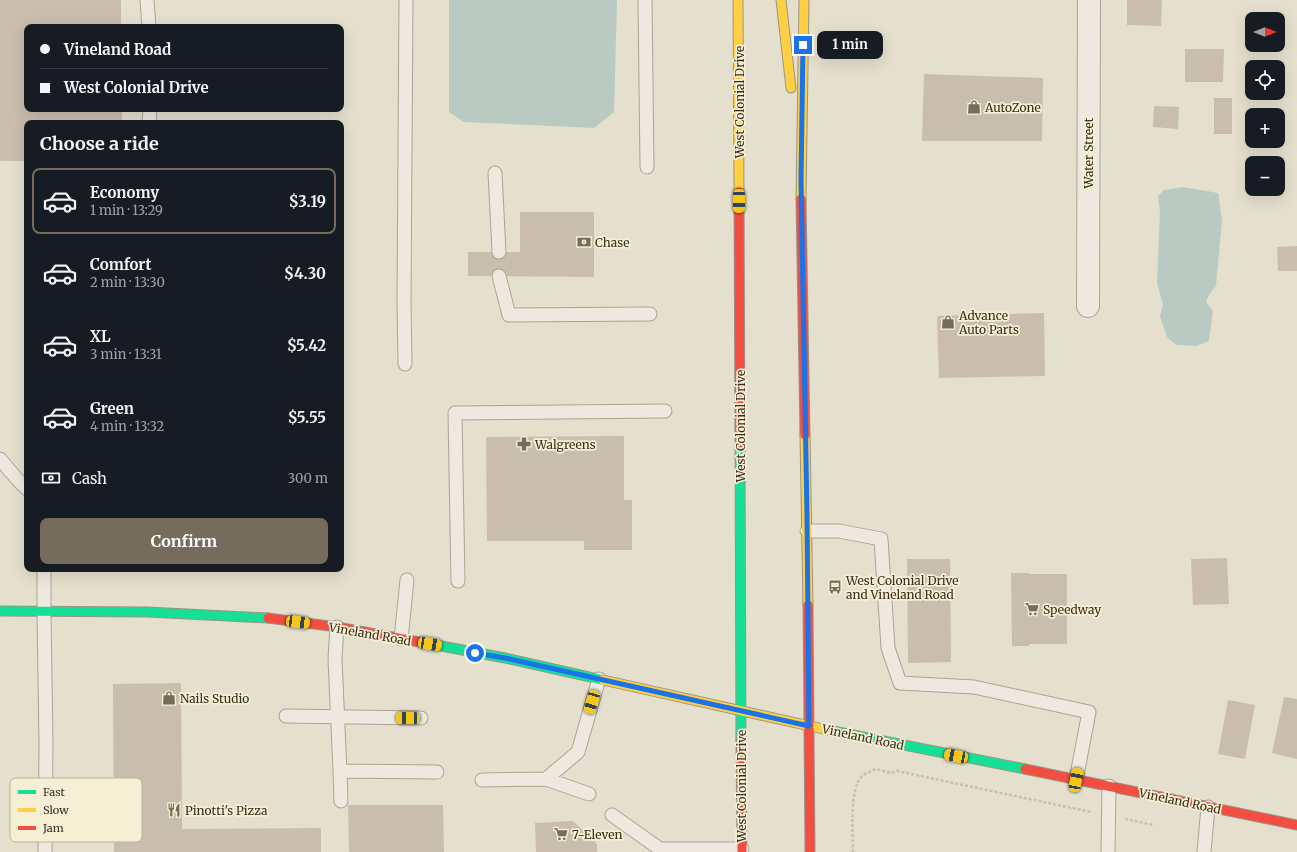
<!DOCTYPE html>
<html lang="en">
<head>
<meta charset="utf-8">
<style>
	:root { --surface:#171b24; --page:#20242c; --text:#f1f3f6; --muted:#9ea1a6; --line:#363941; --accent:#756c5b }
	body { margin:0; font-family:Merriweather,serif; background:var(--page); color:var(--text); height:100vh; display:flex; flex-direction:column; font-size:15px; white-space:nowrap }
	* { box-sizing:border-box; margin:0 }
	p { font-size:13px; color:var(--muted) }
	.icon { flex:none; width:22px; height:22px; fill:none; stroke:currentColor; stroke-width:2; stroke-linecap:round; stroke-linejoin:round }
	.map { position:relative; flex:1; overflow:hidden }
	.panel { position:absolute; left:24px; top:120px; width:320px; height:452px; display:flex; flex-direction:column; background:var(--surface); border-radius:8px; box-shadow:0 4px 16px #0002 }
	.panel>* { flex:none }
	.hud { position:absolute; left:24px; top:24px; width:320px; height:88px; border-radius:8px; box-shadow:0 4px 16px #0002; display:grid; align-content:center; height:88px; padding:0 16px; background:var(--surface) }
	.needle { width:26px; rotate:90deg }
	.fabs { position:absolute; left:1245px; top:12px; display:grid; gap:8px }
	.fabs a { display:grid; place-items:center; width:40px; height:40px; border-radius:8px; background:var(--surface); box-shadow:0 4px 16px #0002; font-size:20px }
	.end { position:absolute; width:18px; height:18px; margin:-9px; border:5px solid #1a73e8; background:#fff; box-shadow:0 0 0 2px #fff }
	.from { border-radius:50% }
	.bubble { position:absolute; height:28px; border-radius:8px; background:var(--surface); box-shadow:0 4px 16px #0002; font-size:13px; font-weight:700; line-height:28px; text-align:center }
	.car { position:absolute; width:12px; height:24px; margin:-12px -6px; border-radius:5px; box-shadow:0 0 3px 1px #0007; background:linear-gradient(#f5c518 24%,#345 0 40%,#f5c518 0 76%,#345 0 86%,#f5c518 0) }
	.hud b { display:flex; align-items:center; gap:14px; height:38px; font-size:15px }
	.hud b+b { border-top:1px solid var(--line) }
	.hud i { width:10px; height:10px; background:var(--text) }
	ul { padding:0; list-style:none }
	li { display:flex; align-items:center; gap:12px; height:66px; margin:0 8px 6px; padding:0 8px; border:2px solid transparent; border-radius:8px }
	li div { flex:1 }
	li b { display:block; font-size:15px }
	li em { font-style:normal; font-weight:700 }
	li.current { border-color:var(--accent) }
	li>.icon { width:36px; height:36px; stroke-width:1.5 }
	h2 { padding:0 16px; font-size:18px; line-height:48px }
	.pay { display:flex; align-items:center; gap:10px; height:44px; padding:0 16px; font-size:15px }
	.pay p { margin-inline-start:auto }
	.cta { display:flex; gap:8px; margin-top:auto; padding:8px 16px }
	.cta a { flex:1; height:46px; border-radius:8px; background:var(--accent); color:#fff; font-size:16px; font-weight:700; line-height:46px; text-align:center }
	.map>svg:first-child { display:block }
</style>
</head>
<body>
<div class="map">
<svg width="1297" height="852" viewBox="0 0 1297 852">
	<rect width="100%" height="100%" fill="#e5e0cd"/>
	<path fill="#b8cac1" d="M449,0h168l-3,112 -20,16 -130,-6 -15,-10z
		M1183,187l35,6 4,27 -6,66 -7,9 -3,7 7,9 -4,30 -12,5 -21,-1 -9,-8 -7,-20 3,-12 -6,-22 3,-71 -2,-16 6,-6z"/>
	<path fill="#c9beae" d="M0,0h121v27h-94v82h95v14h-95v38h-27z
		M1127,0h35l-1,26 -34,-1z
		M1185,49h39l-1,33h-38z
		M924,74l119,4 -1,63h-120z
		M1214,98h18v36h-18z
		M1154,106l25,1 -1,22 -25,-2z
		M520,212h74v65l-126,-1v-24h52z
		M1297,246v25h-19l-1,-24z
		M1044,313l1,63 -106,2 -2,-62z
		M624,436v64h8v50h-48v-9h-97l-1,-104z
		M1227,558l2,46 -36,1 -2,-46z
		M907,559h43l1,103 -43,1z
		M1011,573h18v1h38v70h-38v2h-17z
		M181,683l1,146 139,-1v24h-207l-1,-168z
		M1284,697l13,2v60l-25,-6z
		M1228,700l27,5 -10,54 -27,-5z
		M348,805h95l1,47h-95z
		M573,821l24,23v8h-61l-1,-29z"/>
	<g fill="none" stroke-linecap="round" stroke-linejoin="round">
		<g stroke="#aaa496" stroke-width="15">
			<path id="lane" d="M147,0l2,27
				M645,0l2,167
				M149,123l1,-14
				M495,173l4,79
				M499,276l10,39 141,-1
				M405,364l-1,-62 2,-302
				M0,459l17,20 10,10
				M807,531h32l42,8 7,109 12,35 74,4 115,25 -13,68
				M44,569v43l2,131 -1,109
				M458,581l-3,-168 210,-2
				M337,627l-2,32 5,112 97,1
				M401,639l6,-59
				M286,716l135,2
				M340,771l1,30
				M546,779l32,-27 21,-73
				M482,780l64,-1 43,15
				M612,815l48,34h82
				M1108,852l1,-66
				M1204,852l4,-45"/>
		</g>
		<g stroke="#aaa496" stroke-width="24">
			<path id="street" d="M1088,306l1,-306"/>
		</g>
		<g stroke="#9a9486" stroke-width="11">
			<path id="fast" d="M740,446l1,294
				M0,611l147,1 121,6
				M436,645l69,13 98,22
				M828,730l197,39"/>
		</g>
		<g stroke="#9a9486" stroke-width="11">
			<path id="slow" d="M738,0l1,192
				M781,0l10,88
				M801,199l3,-199
				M805,435l3,170
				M603,680l225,50"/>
		</g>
		<g stroke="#9a9486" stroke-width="11">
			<path id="jam" d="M739,192l1,254
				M801,199l4,236
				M808,605l2,247
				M268,618l69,9 99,18
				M741,740l1,112
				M1025,769l272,56"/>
		</g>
		<path stroke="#c5c1b6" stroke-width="2.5" stroke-dasharray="3 2" stroke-linecap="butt" d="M1125,819l29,6
			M853,852c0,-17 -4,-64 9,-76 4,-3 10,-5 14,-7l15,4 6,-2 194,41"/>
		<use href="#lane" stroke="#ede9df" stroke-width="13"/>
		<use href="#street" stroke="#ede9df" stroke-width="22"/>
		<use href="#fast" stroke="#16e098" stroke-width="9"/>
		<use href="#slow" stroke="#ffcf43" stroke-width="9"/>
		<use href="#jam" stroke="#f24e42" stroke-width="9"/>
	</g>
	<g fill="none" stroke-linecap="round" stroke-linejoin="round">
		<path stroke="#1a73e8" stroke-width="5" d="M475,653l30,5 304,68 -2,-211 -6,-335 2,-135"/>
	</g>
	<defs>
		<g id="shop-bare" transform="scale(1.08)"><path d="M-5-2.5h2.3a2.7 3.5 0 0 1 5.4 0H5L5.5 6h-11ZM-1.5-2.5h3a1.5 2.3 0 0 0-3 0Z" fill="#756c5b" stroke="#f6efd3" stroke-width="2.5" paint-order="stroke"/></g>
		<g id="bank-bare" transform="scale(1.08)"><path d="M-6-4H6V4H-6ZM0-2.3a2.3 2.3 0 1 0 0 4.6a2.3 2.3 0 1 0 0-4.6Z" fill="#756c5b" stroke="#f6efd3" stroke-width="2.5" paint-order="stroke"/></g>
		<g id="pharmacy-bare" transform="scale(1.08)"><path d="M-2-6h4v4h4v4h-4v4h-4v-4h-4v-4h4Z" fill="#756c5b" stroke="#f6efd3" stroke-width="2.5" paint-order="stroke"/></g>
		<g id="bus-bare" transform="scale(1.08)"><path d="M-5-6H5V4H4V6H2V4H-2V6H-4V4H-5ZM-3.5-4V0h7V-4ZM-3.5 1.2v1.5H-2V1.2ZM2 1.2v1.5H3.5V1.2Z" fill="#756c5b" stroke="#f6efd3" stroke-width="2.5" paint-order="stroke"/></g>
		<g id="supermarket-bare" transform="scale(1.08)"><path d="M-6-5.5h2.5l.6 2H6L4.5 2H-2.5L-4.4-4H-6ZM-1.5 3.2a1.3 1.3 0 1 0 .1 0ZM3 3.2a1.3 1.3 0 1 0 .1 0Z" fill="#756c5b" stroke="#f6efd3" stroke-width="2.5" paint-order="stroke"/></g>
		<g id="restaurant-bare" transform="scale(1.08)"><path d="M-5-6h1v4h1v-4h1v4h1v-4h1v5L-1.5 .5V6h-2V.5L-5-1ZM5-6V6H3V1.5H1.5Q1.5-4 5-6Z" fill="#756c5b" stroke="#f6efd3" stroke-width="2.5" paint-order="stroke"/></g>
	</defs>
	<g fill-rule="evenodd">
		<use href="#shop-bare" x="974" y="107"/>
		<use href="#bank-bare" x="584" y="242"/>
		<use href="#shop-bare" x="948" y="322"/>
		<use href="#pharmacy-bare" x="524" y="444"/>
		<use href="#bus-bare" x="835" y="587"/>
		<use href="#supermarket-bare" x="1032" y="609"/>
		<use href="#shop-bare" x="169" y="698"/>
		<use href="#restaurant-bare" x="174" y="810"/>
		<use href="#supermarket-bare" x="561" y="834"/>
	</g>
	<g text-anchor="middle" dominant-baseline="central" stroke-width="3.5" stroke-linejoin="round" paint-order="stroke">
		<g font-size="12" fill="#392d1e" stroke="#f6efd3">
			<text transform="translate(739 102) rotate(-90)">West Colonial Drive</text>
			<text transform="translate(1088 153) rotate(-90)">Water Street</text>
			<text transform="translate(740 426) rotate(-90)">West Colonial Drive</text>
			<text transform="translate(370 634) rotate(10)">Vineland Road</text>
			<text transform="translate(863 737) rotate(12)">Vineland Road</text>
			<text transform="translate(741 786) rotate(-90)">West Colonial Drive</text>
			<text transform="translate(1180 801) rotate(12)">Vineland Road</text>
		</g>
		<g font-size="12" fill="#392d1e" stroke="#f6efd3" text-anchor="start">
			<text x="985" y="107">AutoZone</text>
			<text x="595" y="242">Chase</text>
			<text x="959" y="315">Advance<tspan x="959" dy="14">Auto Parts</tspan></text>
			<text x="535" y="444">Walgreens</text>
			<text x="846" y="580">West Colonial Drive<tspan x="846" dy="14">and Vineland Road</tspan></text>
			<text x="1043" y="609">Speedway</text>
			<text x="180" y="698">Nails Studio</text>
			<text x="185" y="810">Pinotti's Pizza</text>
			<text x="572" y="834">7-Eleven</text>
		</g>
	</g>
	<rect x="10" y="778" width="132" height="64" rx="6" fill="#f6efd3" stroke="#bdb59d" stroke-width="1"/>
	<rect x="18" y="790" width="18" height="4" fill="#16e098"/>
	<rect x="18" y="808" width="18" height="4" fill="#ffcf43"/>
	<rect x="18" y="826" width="18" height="4" fill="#f24e42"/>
	<g font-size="11" fill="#392d1e">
		<text x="43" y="796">Fast</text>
		<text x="43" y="814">Slow</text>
		<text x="43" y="832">Jam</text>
	</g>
</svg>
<div class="fabs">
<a><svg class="needle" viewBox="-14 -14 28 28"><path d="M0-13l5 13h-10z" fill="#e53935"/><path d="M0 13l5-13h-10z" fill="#9ea1a6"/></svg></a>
<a><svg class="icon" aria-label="locate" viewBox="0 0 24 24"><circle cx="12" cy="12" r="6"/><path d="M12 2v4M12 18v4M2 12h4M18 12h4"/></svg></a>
<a>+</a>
<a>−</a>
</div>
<i class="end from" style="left:475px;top:653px"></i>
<i class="end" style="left:803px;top:45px"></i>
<div class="bubble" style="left:817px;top:31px;width:66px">1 min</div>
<i class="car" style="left:739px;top:201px;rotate:180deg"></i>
<i class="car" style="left:298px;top:622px;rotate:97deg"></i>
<i class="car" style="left:430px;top:644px;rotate:100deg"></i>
<i class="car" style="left:592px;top:702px;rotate:196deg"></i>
<i class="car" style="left:408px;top:718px;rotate:271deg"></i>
<i class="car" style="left:956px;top:756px;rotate:281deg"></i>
<i class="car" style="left:1076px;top:780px;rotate:11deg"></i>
<div class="hud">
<b><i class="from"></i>Vineland Road</b>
<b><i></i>West Colonial Drive</b>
</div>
<section class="panel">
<h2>Choose a ride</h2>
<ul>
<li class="current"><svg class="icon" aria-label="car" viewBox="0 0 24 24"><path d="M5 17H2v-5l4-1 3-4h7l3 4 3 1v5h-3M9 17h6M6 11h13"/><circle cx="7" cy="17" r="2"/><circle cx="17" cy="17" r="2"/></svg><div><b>Economy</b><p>1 min · 13:29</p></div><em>$3.19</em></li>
<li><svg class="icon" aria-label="car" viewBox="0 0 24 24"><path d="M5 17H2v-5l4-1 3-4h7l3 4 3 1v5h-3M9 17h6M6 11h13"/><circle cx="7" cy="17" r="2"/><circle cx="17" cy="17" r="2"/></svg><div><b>Comfort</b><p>2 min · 13:30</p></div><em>$4.30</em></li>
<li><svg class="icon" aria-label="car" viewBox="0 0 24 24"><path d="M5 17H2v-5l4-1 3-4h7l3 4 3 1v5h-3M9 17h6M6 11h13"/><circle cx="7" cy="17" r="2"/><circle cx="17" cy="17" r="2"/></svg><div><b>XL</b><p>3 min · 13:31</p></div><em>$5.42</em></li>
<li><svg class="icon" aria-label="car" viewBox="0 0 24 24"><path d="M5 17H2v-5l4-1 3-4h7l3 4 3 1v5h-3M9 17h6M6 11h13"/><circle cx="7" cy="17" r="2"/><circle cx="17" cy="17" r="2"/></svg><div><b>Green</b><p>4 min · 13:32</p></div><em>$5.55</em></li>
</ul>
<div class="pay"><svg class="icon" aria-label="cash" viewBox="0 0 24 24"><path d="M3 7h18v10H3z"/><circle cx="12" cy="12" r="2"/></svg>Cash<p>300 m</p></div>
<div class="cta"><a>Confirm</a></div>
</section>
</div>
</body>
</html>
